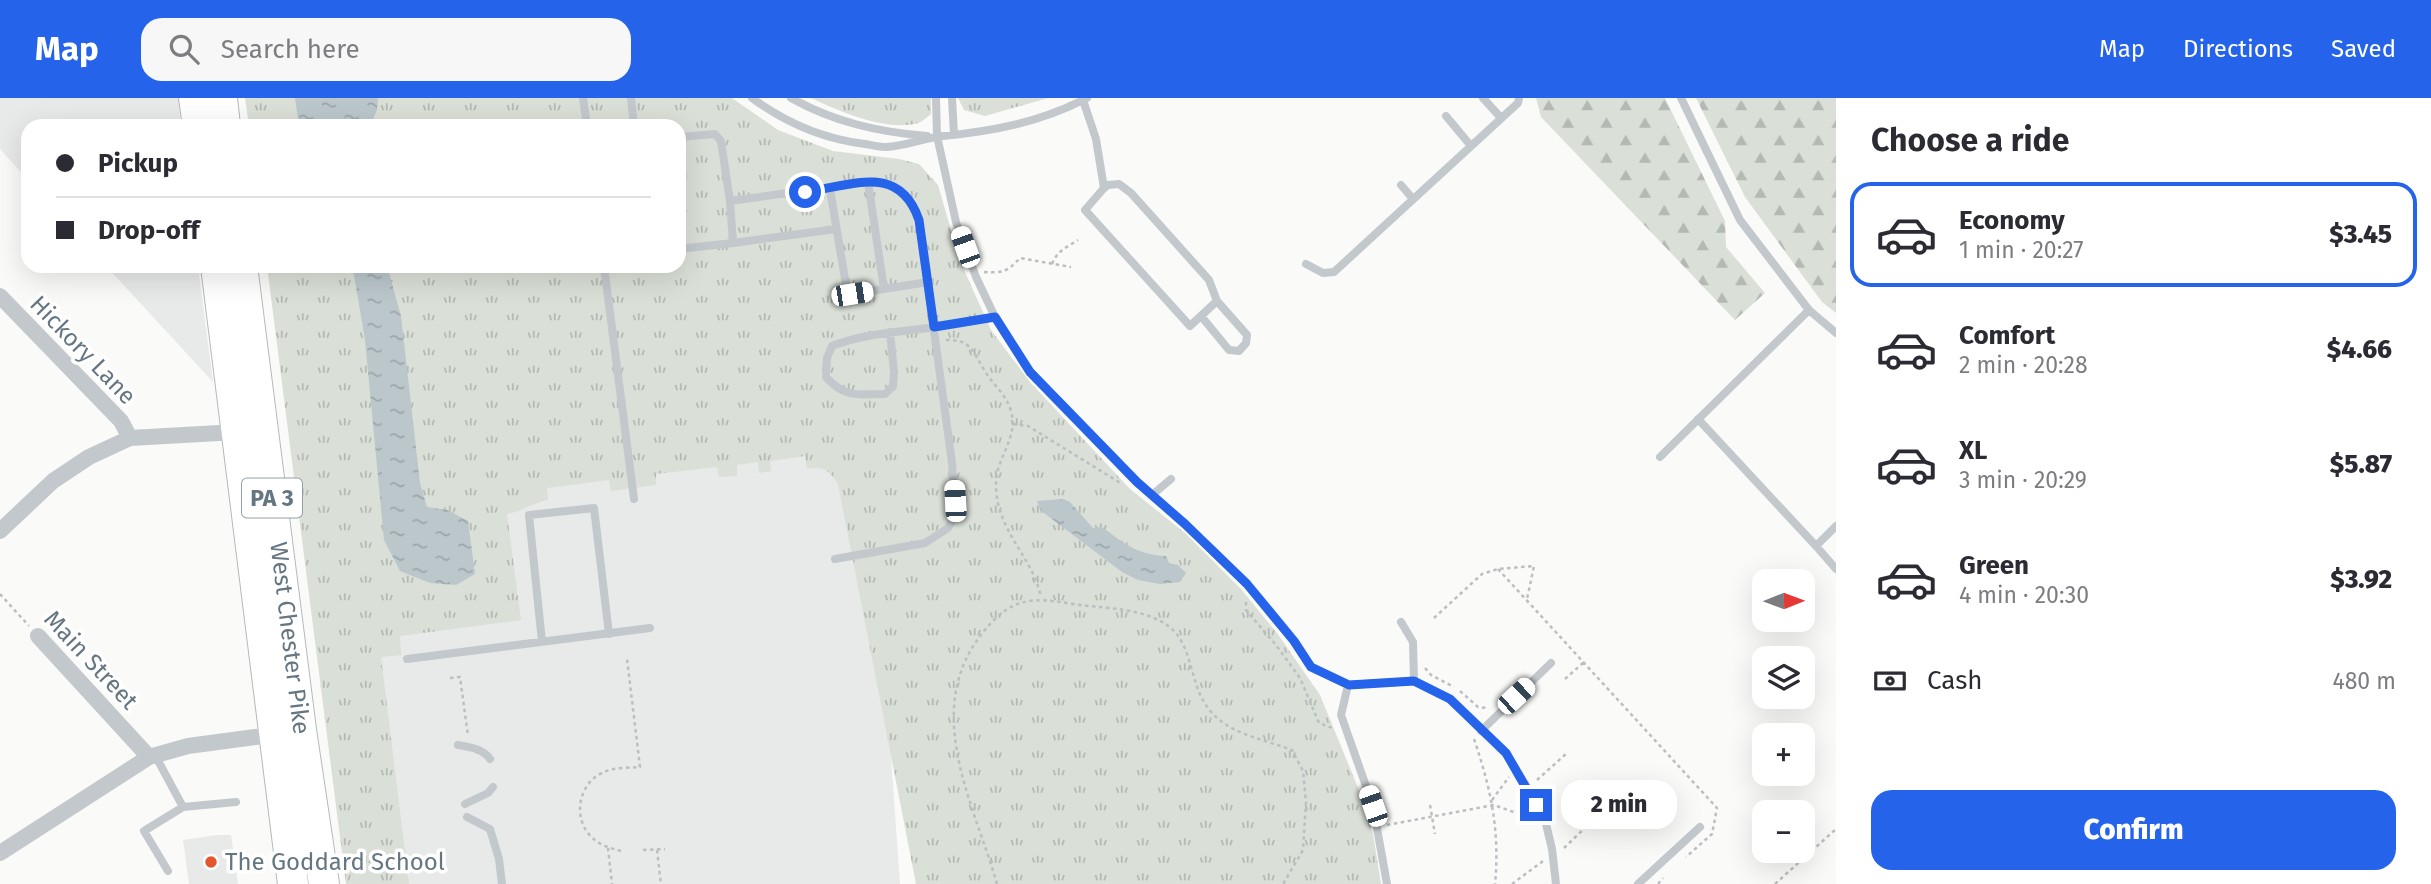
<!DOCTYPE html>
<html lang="en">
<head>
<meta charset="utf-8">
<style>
	:root { --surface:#fff; --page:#f7f7f7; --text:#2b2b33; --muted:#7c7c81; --line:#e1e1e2; --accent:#2563eb }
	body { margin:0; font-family:"Fira Sans",sans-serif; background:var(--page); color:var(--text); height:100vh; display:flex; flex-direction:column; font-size:26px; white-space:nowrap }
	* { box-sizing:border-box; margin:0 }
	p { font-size:23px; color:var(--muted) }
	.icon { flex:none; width:38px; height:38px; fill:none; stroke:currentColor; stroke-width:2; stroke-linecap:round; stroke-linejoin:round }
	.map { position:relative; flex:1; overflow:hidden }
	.panel { display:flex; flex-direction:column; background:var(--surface); width:595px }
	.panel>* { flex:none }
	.guide { position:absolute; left:21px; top:21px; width:665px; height:154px; border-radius:21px; box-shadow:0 7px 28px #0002; display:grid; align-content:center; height:154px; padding:0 35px; background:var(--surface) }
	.needle { width:46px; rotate:89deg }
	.fabs { position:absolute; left:1752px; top:471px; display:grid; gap:14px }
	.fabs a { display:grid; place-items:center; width:63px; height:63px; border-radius:14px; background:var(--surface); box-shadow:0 7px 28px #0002; font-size:35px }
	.end { position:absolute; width:32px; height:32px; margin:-16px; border:9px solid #2563eb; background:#fff; box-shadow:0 0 0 4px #fff }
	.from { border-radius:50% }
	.bubble { position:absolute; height:49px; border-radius:21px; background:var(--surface); box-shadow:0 7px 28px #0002; font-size:23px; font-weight:800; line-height:49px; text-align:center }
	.car { position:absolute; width:21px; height:42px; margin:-21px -10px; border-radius:9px; box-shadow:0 0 5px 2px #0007; background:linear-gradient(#fff 24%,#345 0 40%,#fff 0 76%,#345 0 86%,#fff 0) }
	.guide b { display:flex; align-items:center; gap:24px; height:66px; font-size:26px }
	.guide b+b { border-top:2px solid var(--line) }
	.guide i { width:18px; height:18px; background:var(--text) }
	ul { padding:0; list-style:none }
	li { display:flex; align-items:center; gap:21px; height:105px; margin:0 14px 10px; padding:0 21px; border:4px solid transparent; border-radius:21px }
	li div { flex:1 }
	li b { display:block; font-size:26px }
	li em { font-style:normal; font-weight:800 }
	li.current { border-color:var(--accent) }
	li>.icon { width:63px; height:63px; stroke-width:1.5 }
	h2 { padding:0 35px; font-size:32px; line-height:84px }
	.pay { display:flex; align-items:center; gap:18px; height:77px; padding:0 35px; font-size:26px }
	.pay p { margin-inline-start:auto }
	.cta { display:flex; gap:14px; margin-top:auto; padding:14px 35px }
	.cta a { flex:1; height:80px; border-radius:21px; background:var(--accent); color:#fff; font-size:28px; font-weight:800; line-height:80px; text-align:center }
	header { display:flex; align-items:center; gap:42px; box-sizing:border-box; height:98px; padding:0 35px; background:var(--accent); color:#fff }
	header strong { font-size:33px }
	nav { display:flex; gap:38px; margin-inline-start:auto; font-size:24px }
	.search { width:490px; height:63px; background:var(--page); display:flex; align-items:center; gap:18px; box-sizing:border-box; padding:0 24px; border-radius:21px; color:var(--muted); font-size:26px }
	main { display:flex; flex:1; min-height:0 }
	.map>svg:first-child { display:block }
</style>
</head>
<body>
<header>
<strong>Map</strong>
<div class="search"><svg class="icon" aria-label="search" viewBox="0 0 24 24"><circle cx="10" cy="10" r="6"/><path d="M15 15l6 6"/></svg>Search here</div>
<nav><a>Map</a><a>Directions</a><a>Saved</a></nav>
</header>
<main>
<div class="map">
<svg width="1836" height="786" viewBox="0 0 1836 786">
	<defs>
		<pattern id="grass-tufts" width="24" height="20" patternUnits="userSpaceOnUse" patternTransform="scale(1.75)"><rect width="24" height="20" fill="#dadfd7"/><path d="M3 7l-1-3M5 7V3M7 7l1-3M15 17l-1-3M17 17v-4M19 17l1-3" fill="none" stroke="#b4b9b4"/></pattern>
		<pattern id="forest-firs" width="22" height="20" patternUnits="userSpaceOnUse" patternTransform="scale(1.75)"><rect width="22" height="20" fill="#dadfd7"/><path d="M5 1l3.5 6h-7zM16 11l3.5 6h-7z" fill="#b4b9b4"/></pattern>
		<pattern id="water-ripples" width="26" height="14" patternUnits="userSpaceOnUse" patternTransform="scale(1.75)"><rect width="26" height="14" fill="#bbc7cb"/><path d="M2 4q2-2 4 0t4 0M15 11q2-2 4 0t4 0" fill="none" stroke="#9ca6aa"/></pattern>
	</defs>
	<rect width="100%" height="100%" fill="#fafaf8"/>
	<path fill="#e8e9e9" d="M0,0h178l3,28h-153v54l-28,-31z
		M106,168h92l15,116z
		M823,341l53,104 24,341h-497l-31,-262 114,-172z
		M217,737h14l7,49h-49l-6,-44z"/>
	<path fill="url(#grass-tufts)" d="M245,0h487l46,32 55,21 66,8 20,5 19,21 22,76 31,69 39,52 100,107 55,44 56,56 36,44 43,62 43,105 10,34 8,50h-465l-78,-400c-9,-14 -14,-18 -31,-15l-2,-13 -35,5 1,10 -12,2 -1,-11 -21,3v11l-18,1 -2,-10 -61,7v11l-45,6 -2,-11 -62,8 1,12c-16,3 -25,11 -41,14l14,106 -121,16 1,19 -20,2 28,227h-63l-79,-618h412v-140h-430z
		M811,0h120v16c-4,3 -9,8 -13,9 -31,9 -80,-12 -107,-25z
		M958,0h90l-63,18 -21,-6z"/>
	<path fill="url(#forest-firs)" d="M1536,0h129l60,123 1,26 39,46 -30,27 -194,-203z
		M1696,0h140v215l-14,-11 -77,-105z"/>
	<path fill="url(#water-ripples)" d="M295,0h83v1l-1,11 -7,16h-71z
		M350,168h37l14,50 19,167 7,24 20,3 21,11 7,53 -19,11 -26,-2 -30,-12 -16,-31 -19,-200 -11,-65z
		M1063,401l7,3 23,26 9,-1c22,16 35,28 64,29l3,7 9,2 8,8 -6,9 -20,2 -22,-4 -16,-8 -82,-62 -3,-9z"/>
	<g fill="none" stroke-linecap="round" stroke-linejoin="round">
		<g stroke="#b4b9bd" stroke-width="32">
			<path id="highway" d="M194,0l4,28
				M222,0l3,28
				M216,168l77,618
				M242,168l59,464 23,154"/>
		</g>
		<path stroke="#bbbfc2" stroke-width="2.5" stroke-dasharray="3.5 3.5" stroke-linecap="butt" d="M1052,166c5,-13 15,-17 26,-24
			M984,174c19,1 23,0 36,-14l51,9
			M946,242c25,-1 27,12 39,31 8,14 21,23 26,40 7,21 -9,42 -14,62 -2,11 -1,26 3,37 9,31 34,54 41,87
			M1013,326l15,2 94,58
			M1498,471l219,239 -5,26 -26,23
			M0,496l29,32
			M1246,504v8l30,35 24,33 19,45 16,6
			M1434,520l48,-44 16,-5 36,-3 -7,33
			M1425,570l6,7 23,12
			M450,580l10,-1 8,59
			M1565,581l19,-17
			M1460,593l18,16 10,1
			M1474,641c17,50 26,92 21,145
			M1537,682l30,-27
			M1492,702l17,-23
			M1430,707l5,29
			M1387,727l107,-20 36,13
			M608,750l4,36
			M1564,750l48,-46
			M643,752l22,-1
			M657,752l4,34
			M621,753c-12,-3 -25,-7 -33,-18 -15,-19 -8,-50 14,-60 11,-6 26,-5 38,-6l-13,-108
			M997,786c-23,-81 -77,-175 -13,-253 28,-34 48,-34 89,-27 32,5 77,3 101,27 12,12 16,34 21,49 14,52 54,54 97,70l11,21 3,31 -3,48 -20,34
			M1512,786l31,-23
			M1658,786l5,-6
			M1775,786l61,-55"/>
		<path stroke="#c3c8cc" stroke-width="8" d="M583,0l4,28
			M631,0l3,28
			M752,0c34,25 71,41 113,46 6,1 14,3 21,3 19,-1 38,-9 57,-11 51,-5 98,-14 144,-38
			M791,0c43,24 87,34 136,38
			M936,0l1,38 19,86 20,55 19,40 35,55 107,110 48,42 62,60 47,57 17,26 37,18 66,-4 36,18 56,54 21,34 19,37 6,25 4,35
			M952,0l2,37
			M1483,0l18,20
			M1681,0l59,122 69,90 27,23
			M1083,2l13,39 8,49
			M1446,18l25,30
			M679,39l36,-3 6,7 9,60 145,-20c24,3 36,17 44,39l33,243 3,52 -7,13 -23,15 -90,16
			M868,84l16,107
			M1119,86l12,9 78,87 8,21 -27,25 -105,-116 19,-22 4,-3z
			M1401,87l12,14
			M830,91l17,102 5,3 76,-12
			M733,145l103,-14
			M679,151l54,-6 -3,-42
			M1306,166l17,9 11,-1 184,-169 1,-5
			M604,168l30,233
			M1201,218l28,34 10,1 7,-8 1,-8 -30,-34
			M890,234l4,40 -1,14 -8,8c-27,0 -39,5 -59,-17l1,-19 5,-12c34,-13 68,-14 103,-19 20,-2 40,-7 60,-10
			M1698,321l118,127
			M1660,359l149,-147
			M1152,397l19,-16
			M1836,428l-20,20 20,23
			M1401,524l12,20 1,39
			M542,544l-13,-127 65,-7 15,126
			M407,561l243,-31
			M1348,587l-7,30 32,91 14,78
			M1481,633l70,-68
			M458,647c12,2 25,4 32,14
			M155,657l28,52 53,-5
			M465,706l23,-11 5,-6
			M467,719l23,12 9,30 3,25
			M168,773l-24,-40 39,-24
			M1638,786l62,-57"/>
		<path stroke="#c3c8cc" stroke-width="16" d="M0,198l121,125 9,17
			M0,433l53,-50 36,-24 41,-19 107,-6
			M38,538l111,121
			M0,755l149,-96 39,-11 90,-12"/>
		<use href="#highway" stroke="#fff" stroke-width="30"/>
	</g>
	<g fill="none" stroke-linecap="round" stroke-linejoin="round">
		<path stroke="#2563eb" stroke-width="9" d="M805,94c46,-6 94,-30 114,28l15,107 61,-10 35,55 107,110 48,42 62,60 47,57 17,26 38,18 65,-4 36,18 56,54 30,52"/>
	</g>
	<circle fill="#e4572e" stroke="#fff" stroke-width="2.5" cx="211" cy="764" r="7"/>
	<g text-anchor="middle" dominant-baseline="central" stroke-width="7" stroke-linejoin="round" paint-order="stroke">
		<rect fill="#fff" stroke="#939fa8" stroke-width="2" x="242" y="380.5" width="60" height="39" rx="5"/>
		<g font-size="23" font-weight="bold" fill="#657683">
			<text x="272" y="400">PA 3</text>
		</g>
		<g font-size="24" fill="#657683" stroke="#fff">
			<text transform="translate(83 252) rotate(46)">Hickory Lane</text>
			<text transform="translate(290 540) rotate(83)">West Chester Pike</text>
			<text transform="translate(91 562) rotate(47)">Main Street</text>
		</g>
		<g font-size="24" fill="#657683" stroke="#fff" text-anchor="start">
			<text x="225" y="764">The Goddard School</text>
		</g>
	</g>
</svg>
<div class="fabs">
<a><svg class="needle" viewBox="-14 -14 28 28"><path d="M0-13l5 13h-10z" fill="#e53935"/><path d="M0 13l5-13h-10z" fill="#7c7c81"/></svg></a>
<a><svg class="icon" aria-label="layers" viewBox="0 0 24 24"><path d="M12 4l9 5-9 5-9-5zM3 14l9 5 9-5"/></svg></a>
<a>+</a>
<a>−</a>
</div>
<i class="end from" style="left:805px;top:94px"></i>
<i class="end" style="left:1536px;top:707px"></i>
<div class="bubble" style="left:1561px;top:682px;width:116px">2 min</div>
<i class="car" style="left:965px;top:149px;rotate:340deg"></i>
<i class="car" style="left:852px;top:196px;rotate:81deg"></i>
<i class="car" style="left:955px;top:403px;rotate:357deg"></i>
<i class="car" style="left:1516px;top:598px;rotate:47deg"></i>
<i class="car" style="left:1373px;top:708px;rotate:341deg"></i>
<div class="guide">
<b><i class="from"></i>Pickup</b>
<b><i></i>Drop-off</b>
</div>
</div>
<section class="panel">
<h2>Choose a ride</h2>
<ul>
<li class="current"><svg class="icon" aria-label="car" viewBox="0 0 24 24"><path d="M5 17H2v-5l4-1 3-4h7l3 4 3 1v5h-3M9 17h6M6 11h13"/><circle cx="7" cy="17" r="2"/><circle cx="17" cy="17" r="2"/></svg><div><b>Economy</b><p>1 min · 20:27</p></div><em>$3.45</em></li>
<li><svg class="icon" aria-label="car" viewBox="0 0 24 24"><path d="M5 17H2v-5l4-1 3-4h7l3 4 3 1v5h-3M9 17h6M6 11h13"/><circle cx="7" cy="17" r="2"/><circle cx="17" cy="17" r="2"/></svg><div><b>Comfort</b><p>2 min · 20:28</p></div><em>$4.66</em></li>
<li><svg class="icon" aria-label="car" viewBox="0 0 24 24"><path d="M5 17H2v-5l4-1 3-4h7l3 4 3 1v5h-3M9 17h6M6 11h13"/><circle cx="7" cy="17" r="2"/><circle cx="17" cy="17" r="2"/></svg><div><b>XL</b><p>3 min · 20:29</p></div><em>$5.87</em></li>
<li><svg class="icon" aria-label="car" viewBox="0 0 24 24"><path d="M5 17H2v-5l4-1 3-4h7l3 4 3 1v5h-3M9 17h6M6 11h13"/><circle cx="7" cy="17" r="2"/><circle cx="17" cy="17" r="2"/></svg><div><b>Green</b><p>4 min · 20:30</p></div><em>$3.92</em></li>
</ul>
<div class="pay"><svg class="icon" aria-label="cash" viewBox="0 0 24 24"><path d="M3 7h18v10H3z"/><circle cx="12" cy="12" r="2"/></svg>Cash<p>480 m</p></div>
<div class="cta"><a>Confirm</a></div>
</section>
</main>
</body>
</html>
